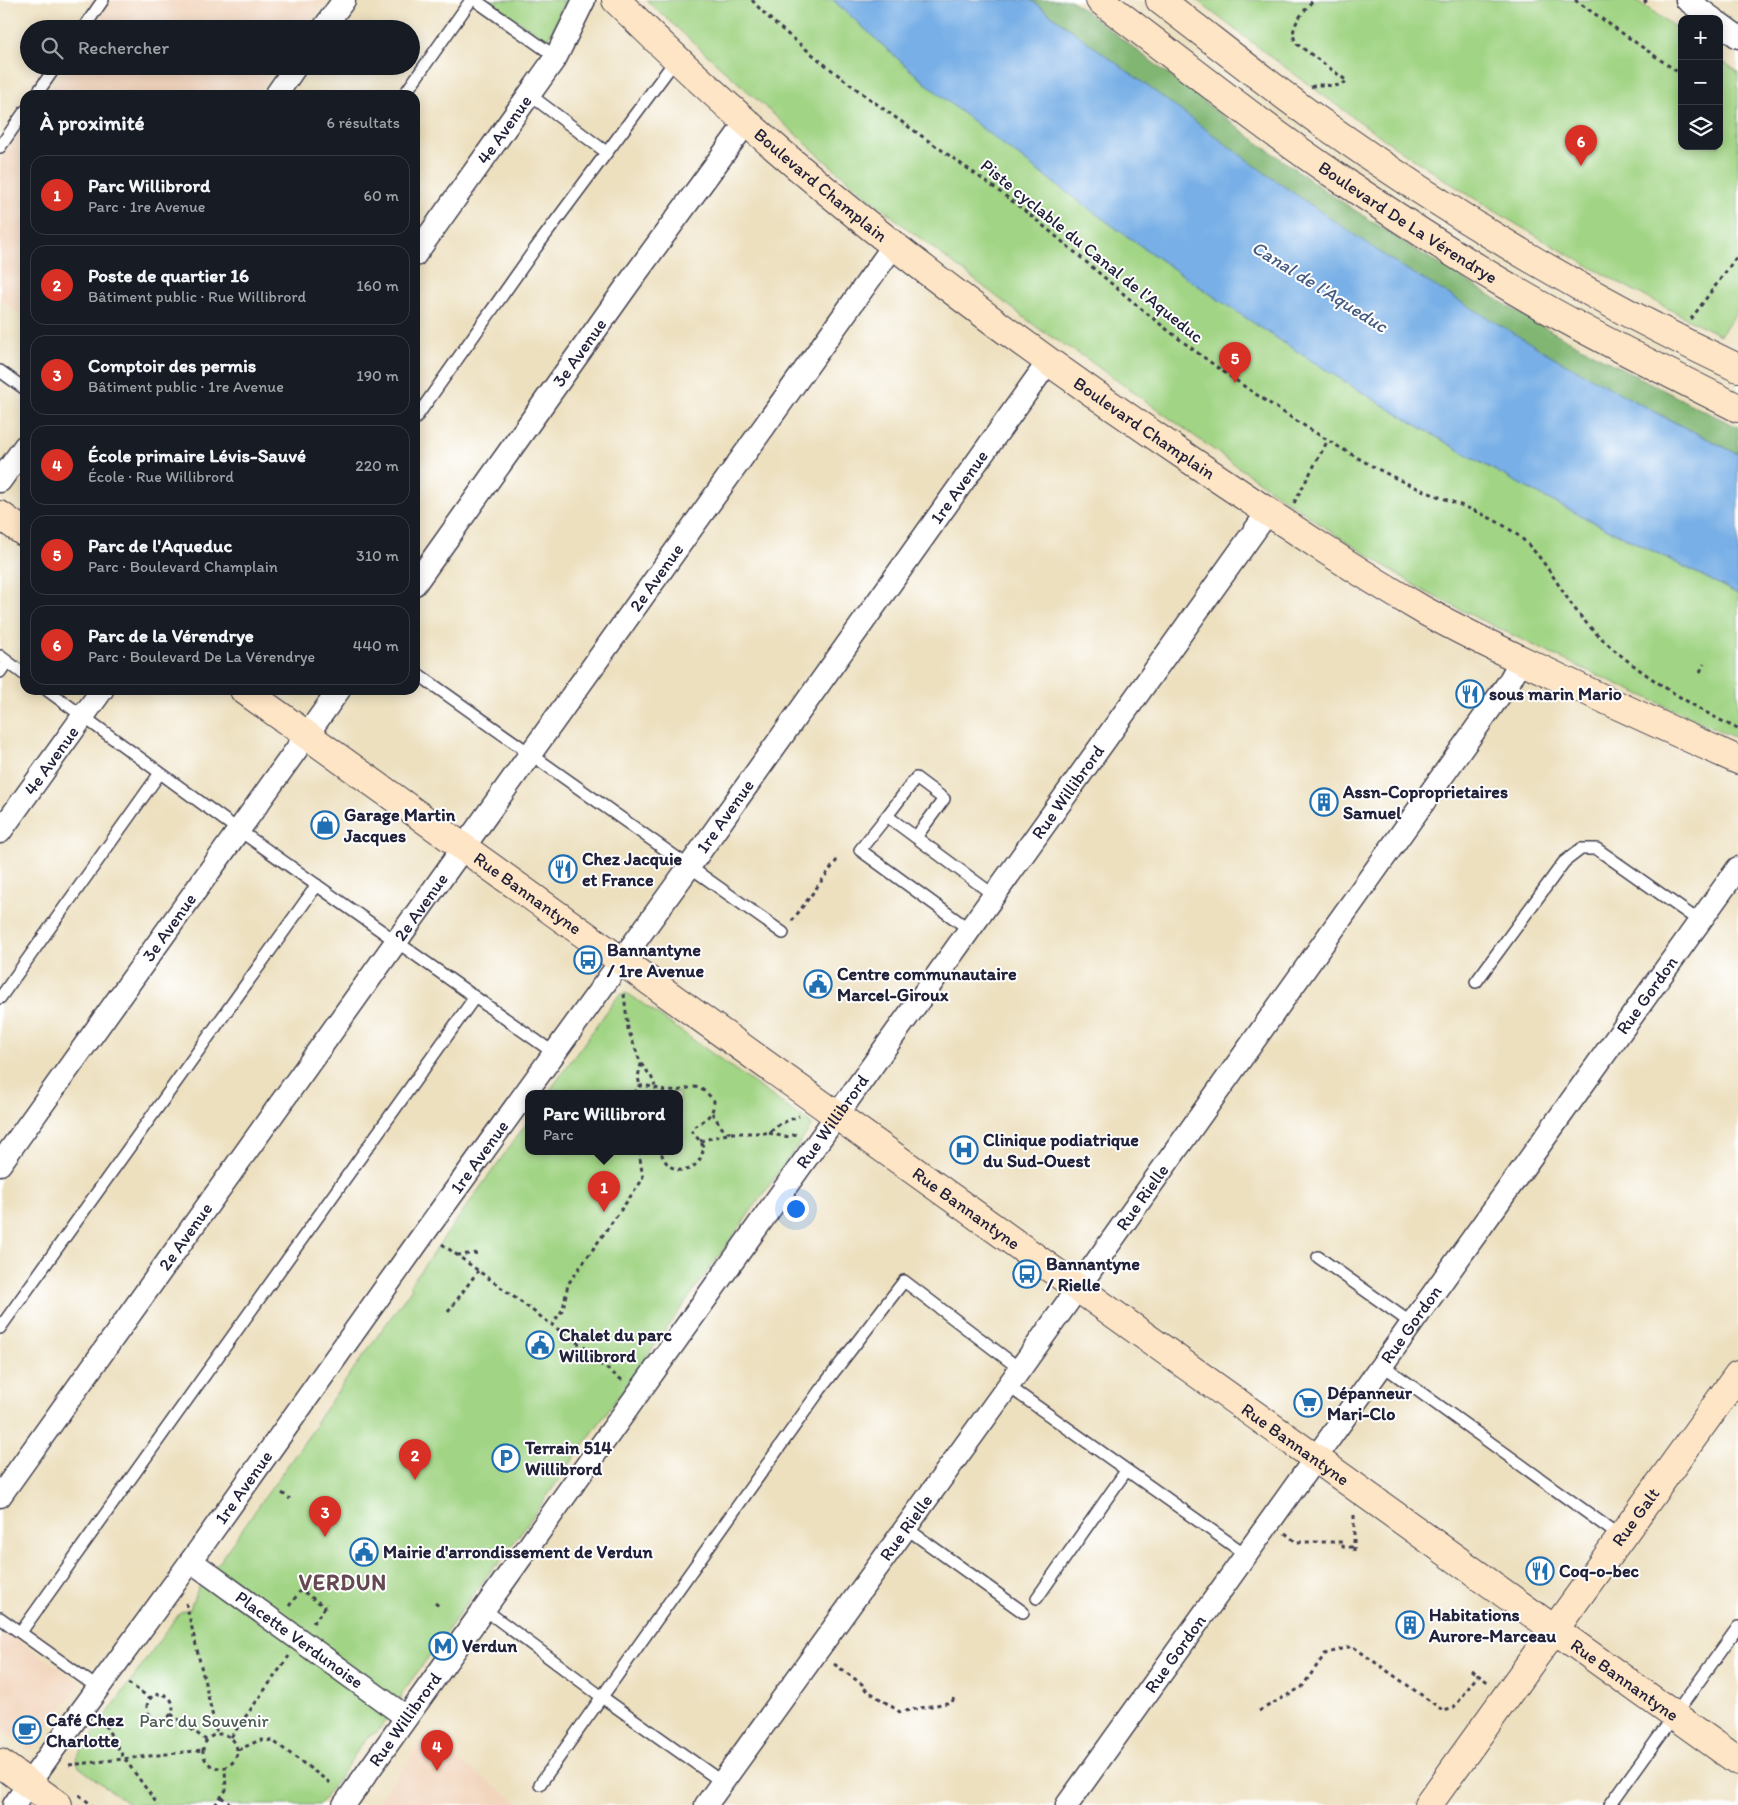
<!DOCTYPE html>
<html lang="fr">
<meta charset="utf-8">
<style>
body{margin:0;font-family:Itim,sans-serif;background:#242831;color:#f1f3f6}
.controls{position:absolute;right:15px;top:15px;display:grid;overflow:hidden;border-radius:10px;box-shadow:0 2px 12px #0003}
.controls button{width:45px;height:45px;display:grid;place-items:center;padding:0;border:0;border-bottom:1px solid #363941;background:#171b24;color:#f1f3f6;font:25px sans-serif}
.you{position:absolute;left:795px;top:1208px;width:18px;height:18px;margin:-12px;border:4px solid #fff;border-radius:50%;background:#1a73e8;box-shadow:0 0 0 8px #1a73e833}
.badge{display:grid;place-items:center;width:32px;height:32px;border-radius:50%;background:#d93025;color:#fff;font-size:16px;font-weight:700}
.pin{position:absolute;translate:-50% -41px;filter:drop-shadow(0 1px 2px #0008)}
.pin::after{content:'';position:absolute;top:26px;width:18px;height:15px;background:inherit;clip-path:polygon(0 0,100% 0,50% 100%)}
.popup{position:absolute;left:525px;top:1090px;width:158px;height:65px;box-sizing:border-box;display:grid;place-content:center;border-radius:10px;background:#171b24;filter:drop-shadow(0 1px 4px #0005);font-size:16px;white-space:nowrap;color:#9ea1a6}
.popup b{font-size:19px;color:#f1f3f6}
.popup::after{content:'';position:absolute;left:50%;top:100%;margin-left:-10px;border:10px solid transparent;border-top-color:#171b24}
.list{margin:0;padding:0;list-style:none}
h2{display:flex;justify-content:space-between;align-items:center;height:65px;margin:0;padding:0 20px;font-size:21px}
h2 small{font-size:16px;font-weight:400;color:#9ea1a6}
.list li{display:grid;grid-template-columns:32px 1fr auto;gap:15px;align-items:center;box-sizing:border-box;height:80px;margin:0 10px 10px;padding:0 10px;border:1px solid #363941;border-radius:15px}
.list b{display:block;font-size:19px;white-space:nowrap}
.list p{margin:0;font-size:16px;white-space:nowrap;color:#9ea1a6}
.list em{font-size:16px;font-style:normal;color:#9ea1a6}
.icon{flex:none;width:28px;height:28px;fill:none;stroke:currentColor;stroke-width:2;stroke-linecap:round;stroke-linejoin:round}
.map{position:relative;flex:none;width:1738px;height:1805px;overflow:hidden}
.search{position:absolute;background:#171b24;box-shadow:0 2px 12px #0003;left:20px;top:20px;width:400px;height:55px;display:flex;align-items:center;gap:12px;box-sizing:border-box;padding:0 18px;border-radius:28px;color:#9ea1a6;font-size:19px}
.panel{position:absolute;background:#171b24;box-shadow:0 2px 12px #0003;left:20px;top:90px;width:400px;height:605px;border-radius:15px}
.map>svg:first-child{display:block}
.built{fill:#f2d5bd}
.green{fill:#a1d484;stroke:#627b60}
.forest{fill:#80b672;stroke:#516c56}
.water{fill:#77afe6;stroke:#4c6890}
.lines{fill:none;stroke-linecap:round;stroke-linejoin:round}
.lane-casing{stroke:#403e4f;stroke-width:14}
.street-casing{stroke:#403e4f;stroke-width:25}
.secondary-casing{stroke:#403e4f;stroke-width:30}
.path{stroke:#403e4f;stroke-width:3;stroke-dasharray:4 4;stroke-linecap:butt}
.lane{stroke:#fff;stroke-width:11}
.street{stroke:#fff;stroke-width:22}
.secondary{stroke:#fee5c5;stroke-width:28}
.labels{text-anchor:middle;stroke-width:4;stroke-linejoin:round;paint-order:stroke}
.street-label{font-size:18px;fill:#22223b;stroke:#fff}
.poi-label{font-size:18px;font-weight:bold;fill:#22223b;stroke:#fff;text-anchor:start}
.park-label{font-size:18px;fill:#4e6055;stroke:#fff}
.water-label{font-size:19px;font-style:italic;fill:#445a7f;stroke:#fff}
.district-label{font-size:22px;font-weight:bold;letter-spacing:1px;fill:#644852;stroke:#fff}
</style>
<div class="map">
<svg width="1738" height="1805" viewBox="0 0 1738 1805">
<rect width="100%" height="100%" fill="#fff"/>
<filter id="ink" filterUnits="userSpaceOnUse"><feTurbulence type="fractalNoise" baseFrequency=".02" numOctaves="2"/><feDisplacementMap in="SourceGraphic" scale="10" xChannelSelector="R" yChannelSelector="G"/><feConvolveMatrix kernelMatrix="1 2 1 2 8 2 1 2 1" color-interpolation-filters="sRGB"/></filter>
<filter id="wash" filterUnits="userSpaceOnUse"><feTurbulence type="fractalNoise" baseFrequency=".0096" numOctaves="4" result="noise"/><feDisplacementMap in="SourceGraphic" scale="20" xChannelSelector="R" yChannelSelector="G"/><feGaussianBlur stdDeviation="1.12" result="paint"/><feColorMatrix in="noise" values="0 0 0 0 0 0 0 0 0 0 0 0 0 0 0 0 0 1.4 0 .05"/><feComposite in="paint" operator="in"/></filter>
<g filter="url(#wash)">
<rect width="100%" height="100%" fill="#ede0bf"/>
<path class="built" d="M 113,0 L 326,0 L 305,29 L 93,29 Z
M 66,66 L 277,66 L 256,95 L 46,95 Z
M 25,125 L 25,317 L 0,299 L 0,160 Z
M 0,1627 L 80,1683 L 31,1750 L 0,1729 Z
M 425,1737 L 522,1805 L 376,1805 Z"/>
<path class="green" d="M 488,0 L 565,0 L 548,41 Z
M 646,0 L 833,0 C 873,36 913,74 956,108 C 1124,240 1300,360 1485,465 C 1568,512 1654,550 1738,594 L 1738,739 L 1558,657 L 1477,618 L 1424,591 L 1327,529 L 1221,455 L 1087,359 L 1042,331 L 904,226 L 831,166 Z
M 1196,0 L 1636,0 L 1682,32 L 1682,146 L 1719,146 L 1719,59 L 1738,72 L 1738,310 L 1720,335 C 1626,288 1535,238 1447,181 C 1360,125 1278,62 1196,0 Z
M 626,993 L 633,997 L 811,1124 L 811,1127 L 497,1566 L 495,1565 L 402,1693 L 401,1700 L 377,1732 L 367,1737 L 320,1805 L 130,1805 L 79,1767 L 76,1758 L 179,1613 L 187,1609 L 190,1610 C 193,1595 208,1568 221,1561 L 223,1556 L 317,1424 L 315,1423 L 412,1288 L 410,1285 L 529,1120 L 529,1151 L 679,1151 L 679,1093 L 548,1093 L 610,1007 L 619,995 Z"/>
<path class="forest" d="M 1031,0 L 1071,0 L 1261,145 L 1333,196 L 1411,247 L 1521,314 L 1562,337 L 1696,407 L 1738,427 L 1738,454 C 1619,395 1502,332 1391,260 C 1267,179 1149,89 1031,0 Z"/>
<path class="water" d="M 833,0 L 1031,0 L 1269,176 L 1391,260 L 1557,359 L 1664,417 L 1738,454 L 1738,594 C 1654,550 1568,512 1485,465 C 1300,360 1124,240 956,108 C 913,74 873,36 833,0 Z"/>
</g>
<g filter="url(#ink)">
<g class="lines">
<g class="lane-casing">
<path id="lane" d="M 475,0 L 556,57
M 83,29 L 103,0
M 36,95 L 56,66
M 404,95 L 471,0
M 530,95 L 606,152
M 0,147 L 25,111
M 0,371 L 25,389
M 415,419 L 535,249 L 677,58
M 0,656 L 25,675
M 0,672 L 7,662
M 415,672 L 783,933
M 47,690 L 226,821 L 554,1053
M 887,816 L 860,850 L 970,930
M 916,837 L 944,799 L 916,778 L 887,816 L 995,896
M 1476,982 L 1564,862 L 1581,849 L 1597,849 L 1699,921
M 0,998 L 160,773
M 1318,1257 L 1411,1323
M 0,1328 L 317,885
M 1381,1364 L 1621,1537
M 1008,1386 L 1245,1554
M 906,1528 L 1023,1612
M 1037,1598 L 1126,1471
M 484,1609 L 602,1697 L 722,1782
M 0,1618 L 98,1688
M 21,1632 L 475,997
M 540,1784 L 820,1390 L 904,1281 L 1020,1369
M 1610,1805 L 1738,1627"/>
</g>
<g class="street-casing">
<g id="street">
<path d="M 1687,0 L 1713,19"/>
<path d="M 1719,23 L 1738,37"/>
<path d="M 323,29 L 344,0"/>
<path d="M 276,95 L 296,66"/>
<path id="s1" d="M 415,255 L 556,57 L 584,0"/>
<path d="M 0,481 L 25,446"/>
<path id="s2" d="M 415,584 L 629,283 L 746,123"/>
<path id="s3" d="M 0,832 L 102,690"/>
<path id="s4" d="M 0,1164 L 339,690"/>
<path id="s5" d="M 0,1496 L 894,245"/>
<path id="s6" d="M 191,1561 L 406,1717"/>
<path id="s7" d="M 14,1805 L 50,1754 L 199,1550 L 425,1232 L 689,867 L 1048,362"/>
<path id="s8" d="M 344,1805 L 1268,512"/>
<path id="s9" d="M 706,1805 L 1008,1386 L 1458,754 L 1509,682 L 1521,660"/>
<path id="s10" d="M 1067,1805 L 1738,868"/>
</g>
</g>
<g class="secondary-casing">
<g id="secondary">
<path id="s11" d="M 616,0 C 790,174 988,324 1192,461 C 1268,512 1344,564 1423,610 C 1463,632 1504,652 1545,671 C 1609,702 1673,731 1738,760"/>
<path id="s12" d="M 1100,0 C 1178,59 1255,121 1336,176 C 1392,214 1450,252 1509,287 C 1583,331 1661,369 1738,408"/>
<path d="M 1160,0 C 1214,41 1267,84 1322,123 C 1453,216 1593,300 1738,368"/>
<path d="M 0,515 L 25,533"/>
<path id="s13" d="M 244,690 C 742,1047 1239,1405 1738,1761"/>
<path d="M 0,1763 L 58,1805"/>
<path id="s14" d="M 1428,1805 L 1738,1375"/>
</g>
</g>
<path class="path" d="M 752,0 C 769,20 791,37 812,54 C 876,107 946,151 1012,201 C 1063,240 1110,284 1160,324 C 1217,369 1277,410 1339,447 C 1366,463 1393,478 1422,490 C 1453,503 1485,512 1512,531 C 1544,553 1558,589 1582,618 C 1617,660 1688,705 1738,729
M 1575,0 L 1682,75
M 1644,3 L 1647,0
M 1311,87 C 1323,81 1335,91 1347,81 L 1297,44 C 1286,29 1303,13 1313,0
M 1691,319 L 1738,255
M 1294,503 L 1328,440
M 1700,672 L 1704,664
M 792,921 L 837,860
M 624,994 L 628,1029 L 641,1064 L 638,1077 L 640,1086
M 641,1064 L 651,1076 L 655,1086
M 634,1093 L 640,1086 C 654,1085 656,1090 667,1091 C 689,1094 693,1075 714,1101 C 714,1116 704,1120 693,1128 L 692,1132 L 700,1141 L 704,1148 C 702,1154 701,1159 697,1163 C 684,1178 664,1168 661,1151
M 712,1113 L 722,1128 L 730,1133
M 769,1133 L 785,1137 L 797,1134
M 700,1141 L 731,1133 L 769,1133 L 780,1124 L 799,1116
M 442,1244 L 552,1325
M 457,1255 L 480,1253
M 448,1312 L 478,1271
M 622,1380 L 592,1358 L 585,1348 L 552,1325 L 563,1309 L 568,1284 L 643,1179 L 639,1151
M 282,1493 L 290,1499
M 1285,1533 L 1296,1542 L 1343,1542 L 1343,1547 L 1354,1547
M 1354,1551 L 1354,1514
M 186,1603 L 217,1734
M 435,1603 L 439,1606
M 289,1606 L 301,1590 L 325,1607
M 313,1623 L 328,1604
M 834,1664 L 862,1684 L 862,1687 L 900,1712 L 952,1702 L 955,1696
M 1471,1670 L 1489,1683
M 128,1683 L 150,1698
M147 1707a13 13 0 1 1 26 0a13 13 0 1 1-26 0Z
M 1259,1711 L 1302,1687 L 1325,1654 L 1352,1646 L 1444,1711 L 1454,1708 L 1478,1675
M 171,1714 L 206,1740
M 101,1718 L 124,1758 L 158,1805
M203 1751a17 17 0 1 1 34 0a17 17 0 1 1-34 0Z
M 231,1737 L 289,1656
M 238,1750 L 260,1740 L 273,1741 L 333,1785
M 69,1765 L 203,1750
M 79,1795 L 92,1805
M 221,1797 L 232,1805
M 215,1805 L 226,1790 L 225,1768"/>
<use href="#lane" class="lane"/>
<use href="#street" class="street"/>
<use href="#secondary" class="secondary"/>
</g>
</g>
<defs>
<g id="restaurant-ring" transform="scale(1.4375)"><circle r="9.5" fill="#fff" stroke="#1f6fb2" stroke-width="1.5"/><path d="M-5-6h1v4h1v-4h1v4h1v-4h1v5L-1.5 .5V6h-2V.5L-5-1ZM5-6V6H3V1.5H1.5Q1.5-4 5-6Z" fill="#1f6fb2"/></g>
<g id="building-ring" transform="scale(1.4375)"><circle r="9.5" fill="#fff" stroke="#1f6fb2" stroke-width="1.5"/><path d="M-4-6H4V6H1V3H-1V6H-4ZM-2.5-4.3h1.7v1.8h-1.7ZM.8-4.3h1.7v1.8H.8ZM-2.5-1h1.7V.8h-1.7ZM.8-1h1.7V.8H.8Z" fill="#1f6fb2"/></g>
<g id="shop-ring" transform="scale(1.4375)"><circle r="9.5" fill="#fff" stroke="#1f6fb2" stroke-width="1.5"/><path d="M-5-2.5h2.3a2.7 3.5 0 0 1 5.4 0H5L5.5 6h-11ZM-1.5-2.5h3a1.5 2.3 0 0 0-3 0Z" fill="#1f6fb2"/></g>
<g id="bus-ring" transform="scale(1.4375)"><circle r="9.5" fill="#fff" stroke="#1f6fb2" stroke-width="1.5"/><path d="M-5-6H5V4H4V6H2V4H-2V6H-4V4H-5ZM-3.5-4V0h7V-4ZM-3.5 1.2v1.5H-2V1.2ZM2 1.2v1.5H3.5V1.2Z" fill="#1f6fb2"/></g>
<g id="civic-ring" transform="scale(1.4375)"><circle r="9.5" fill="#fff" stroke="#1f6fb2" stroke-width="1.5"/><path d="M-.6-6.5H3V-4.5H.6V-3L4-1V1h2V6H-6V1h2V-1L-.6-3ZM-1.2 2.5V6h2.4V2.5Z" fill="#1f6fb2"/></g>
<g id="hospital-ring" transform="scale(1.4375)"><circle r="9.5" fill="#fff" stroke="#1f6fb2" stroke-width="1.5"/><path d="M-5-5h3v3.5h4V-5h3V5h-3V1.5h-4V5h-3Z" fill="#1f6fb2"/></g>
<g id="supermarket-ring" transform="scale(1.4375)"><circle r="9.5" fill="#fff" stroke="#1f6fb2" stroke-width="1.5"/><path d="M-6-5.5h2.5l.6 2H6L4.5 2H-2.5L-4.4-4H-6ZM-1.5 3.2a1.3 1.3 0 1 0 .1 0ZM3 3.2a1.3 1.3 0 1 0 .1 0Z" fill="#1f6fb2"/></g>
<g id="parking-ring" transform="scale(1.4375)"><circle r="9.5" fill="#fff" stroke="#1f6fb2" stroke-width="1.5"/><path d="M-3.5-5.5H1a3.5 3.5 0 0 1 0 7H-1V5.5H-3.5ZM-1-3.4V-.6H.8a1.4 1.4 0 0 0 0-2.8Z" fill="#1f6fb2"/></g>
<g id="metro-ring" transform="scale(1.4375)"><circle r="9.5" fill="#fff" stroke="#1f6fb2" stroke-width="1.5"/><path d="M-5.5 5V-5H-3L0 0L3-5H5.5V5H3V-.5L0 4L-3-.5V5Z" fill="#1f6fb2"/></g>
<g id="cafe-ring" transform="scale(1.4375)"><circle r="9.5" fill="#fff" stroke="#1f6fb2" stroke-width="1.5"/><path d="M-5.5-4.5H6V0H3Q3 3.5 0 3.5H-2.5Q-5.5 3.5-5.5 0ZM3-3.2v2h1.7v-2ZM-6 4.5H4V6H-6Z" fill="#1f6fb2"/></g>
</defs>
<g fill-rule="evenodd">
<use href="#restaurant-ring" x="1470" y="694"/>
<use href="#building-ring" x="1324" y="802"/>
<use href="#shop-ring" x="325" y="825"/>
<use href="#restaurant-ring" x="563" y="869"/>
<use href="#bus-ring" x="588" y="960"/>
<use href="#civic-ring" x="818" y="984"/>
<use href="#hospital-ring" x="964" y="1150"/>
<use href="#bus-ring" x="1027" y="1274"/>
<use href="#civic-ring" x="540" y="1345"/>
<use href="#supermarket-ring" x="1308" y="1403"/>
<use href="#parking-ring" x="506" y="1458"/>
<use href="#civic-ring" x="364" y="1552"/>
<use href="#restaurant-ring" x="1540" y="1571"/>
<use href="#building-ring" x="1410" y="1625"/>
<use href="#metro-ring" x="443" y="1646"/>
<use href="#cafe-ring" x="27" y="1730"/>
</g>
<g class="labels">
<g class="street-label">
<text dy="6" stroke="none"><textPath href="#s1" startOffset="154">4e Avenue</textPath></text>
<text dy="6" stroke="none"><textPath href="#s11" startOffset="276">Boulevard Champlain</textPath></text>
<text dy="6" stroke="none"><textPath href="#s12" startOffset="380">Boulevard De La Vérendrye</textPath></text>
<text transform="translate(1092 251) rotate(39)" y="6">Piste cyclable du Canal de l'Aqueduc</text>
<text dy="6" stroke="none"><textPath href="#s2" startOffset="284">3e Avenue</textPath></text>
<text dy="6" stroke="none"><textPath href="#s11" startOffset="681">Boulevard Champlain</textPath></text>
<text dy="6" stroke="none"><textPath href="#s7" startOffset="1622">1re Avenue</textPath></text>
<text dy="6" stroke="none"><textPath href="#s5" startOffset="1129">2e Avenue</textPath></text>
<text dy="6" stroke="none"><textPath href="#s3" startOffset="88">4e Avenue</textPath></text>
<text dy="6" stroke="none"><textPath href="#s8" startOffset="1245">Rue Willibrord</textPath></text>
<text dy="6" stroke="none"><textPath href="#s7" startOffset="1218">1re Avenue</textPath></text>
<text dy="6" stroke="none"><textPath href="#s13" startOffset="349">Rue Bannantyne</textPath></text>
<text dy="6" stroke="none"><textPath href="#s5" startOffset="724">2e Avenue</textPath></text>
<text dy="6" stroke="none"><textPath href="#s4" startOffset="291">3e Avenue</textPath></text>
<text dy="6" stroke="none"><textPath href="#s10" startOffset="996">Rue Gordon</textPath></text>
<text dy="6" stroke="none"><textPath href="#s8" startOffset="840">Rue Willibrord</textPath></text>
<text dy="6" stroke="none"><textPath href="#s7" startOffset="798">1re Avenue</textPath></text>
<text dy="6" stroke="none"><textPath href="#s9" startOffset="748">Rue Rielle</textPath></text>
<text dy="6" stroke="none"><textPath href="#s13" startOffset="889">Rue Bannantyne</textPath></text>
<text dy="6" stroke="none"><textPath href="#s5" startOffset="319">2e Avenue</textPath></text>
<text dy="6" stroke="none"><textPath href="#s10" startOffset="591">Rue Gordon</textPath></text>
<text dy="6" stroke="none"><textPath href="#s13" startOffset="1294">Rue Bannantyne</textPath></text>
<text dy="6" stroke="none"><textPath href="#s7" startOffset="392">1re Avenue</textPath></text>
<text dy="6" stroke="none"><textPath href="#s14" startOffset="355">Rue Galt</textPath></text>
<text dy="6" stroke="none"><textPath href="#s9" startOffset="342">Rue Rielle</textPath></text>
<text dy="6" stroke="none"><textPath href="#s6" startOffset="134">Placette Verdunoise</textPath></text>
<text dy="6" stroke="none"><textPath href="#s10" startOffset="186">Rue Gordon</textPath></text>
<text dy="6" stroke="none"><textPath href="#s13" startOffset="1699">Rue Bannantyne</textPath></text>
<text dy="6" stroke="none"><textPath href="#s8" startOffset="105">Rue Willibrord</textPath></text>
</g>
<g class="poi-label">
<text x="1489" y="700">sous marin Mario</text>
<text x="1343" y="798">Assn-Coproprietaires<tspan x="1343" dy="21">Samuel</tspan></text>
<text x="344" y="821">Garage Martin<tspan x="344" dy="21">Jacques</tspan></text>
<text x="582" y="865">Chez Jacquie<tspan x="582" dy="21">et France</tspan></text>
<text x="607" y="956">Bannantyne<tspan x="607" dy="21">/ 1re Avenue</tspan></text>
<text x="837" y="980">Centre communautaire<tspan x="837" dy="21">Marcel-Giroux</tspan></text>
<text x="983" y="1146">Clinique podiatrique<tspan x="983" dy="21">du Sud-Ouest</tspan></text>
<text x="1046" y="1270">Bannantyne<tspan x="1046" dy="21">/ Rielle</tspan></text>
<text x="559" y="1341">Chalet du parc<tspan x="559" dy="21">Willibrord</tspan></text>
<text x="1327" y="1399">Dépanneur<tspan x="1327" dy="21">Mari-Clo</tspan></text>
<text x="525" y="1454">Terrain 514<tspan x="525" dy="21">Willibrord</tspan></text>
<text x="383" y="1558">Mairie d'arrondissement de Verdun</text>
<text x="1559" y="1577">Coq-o-bec</text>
<text x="1429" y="1621">Habitations<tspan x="1429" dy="21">Aurore-Marceau</tspan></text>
<text x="462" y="1652">Verdun</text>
<text x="46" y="1726">Café Chez<tspan x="46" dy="21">Charlotte</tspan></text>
</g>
<g class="park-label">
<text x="204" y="1727">Parc du Souvenir</text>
</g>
<g class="water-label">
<text transform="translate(1320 286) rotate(32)" y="7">Canal de l'Aqueduc</text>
</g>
<g class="district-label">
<text x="343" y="1590">VERDUN</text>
</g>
</g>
</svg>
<div class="controls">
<button>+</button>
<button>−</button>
<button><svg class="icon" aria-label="layers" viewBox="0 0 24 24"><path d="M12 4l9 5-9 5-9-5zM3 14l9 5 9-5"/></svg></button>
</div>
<div class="you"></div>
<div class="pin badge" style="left:604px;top:1212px">1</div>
<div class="popup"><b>Parc Willibrord</b>Parc</div>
<div class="pin badge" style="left:415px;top:1480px">2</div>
<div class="pin badge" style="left:325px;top:1537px">3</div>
<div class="pin badge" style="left:437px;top:1771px">4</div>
<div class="pin badge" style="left:1235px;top:383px">5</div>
<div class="pin badge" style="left:1581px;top:166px">6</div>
<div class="search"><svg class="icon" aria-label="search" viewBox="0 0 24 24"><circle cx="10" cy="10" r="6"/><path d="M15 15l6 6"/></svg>Rechercher</div>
<section class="panel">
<h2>À proximité<small>6 résultats</small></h2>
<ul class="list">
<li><span class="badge">1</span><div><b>Parc Willibrord</b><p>Parc · 1re Avenue</p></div><em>60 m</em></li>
<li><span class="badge">2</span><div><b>Poste de quartier 16</b><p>Bâtiment public · Rue Willibrord</p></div><em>160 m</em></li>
<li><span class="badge">3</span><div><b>Comptoir des permis</b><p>Bâtiment public · 1re Avenue</p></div><em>190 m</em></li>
<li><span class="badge">4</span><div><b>École primaire Lévis-Sauvé</b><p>École · Rue Willibrord</p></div><em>220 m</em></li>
<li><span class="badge">5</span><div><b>Parc de l'Aqueduc</b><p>Parc · Boulevard Champlain</p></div><em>310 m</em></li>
<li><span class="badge">6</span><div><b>Parc de la Vérendrye</b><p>Parc · Boulevard De La Vérendrye</p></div><em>440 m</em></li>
</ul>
</section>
</div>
